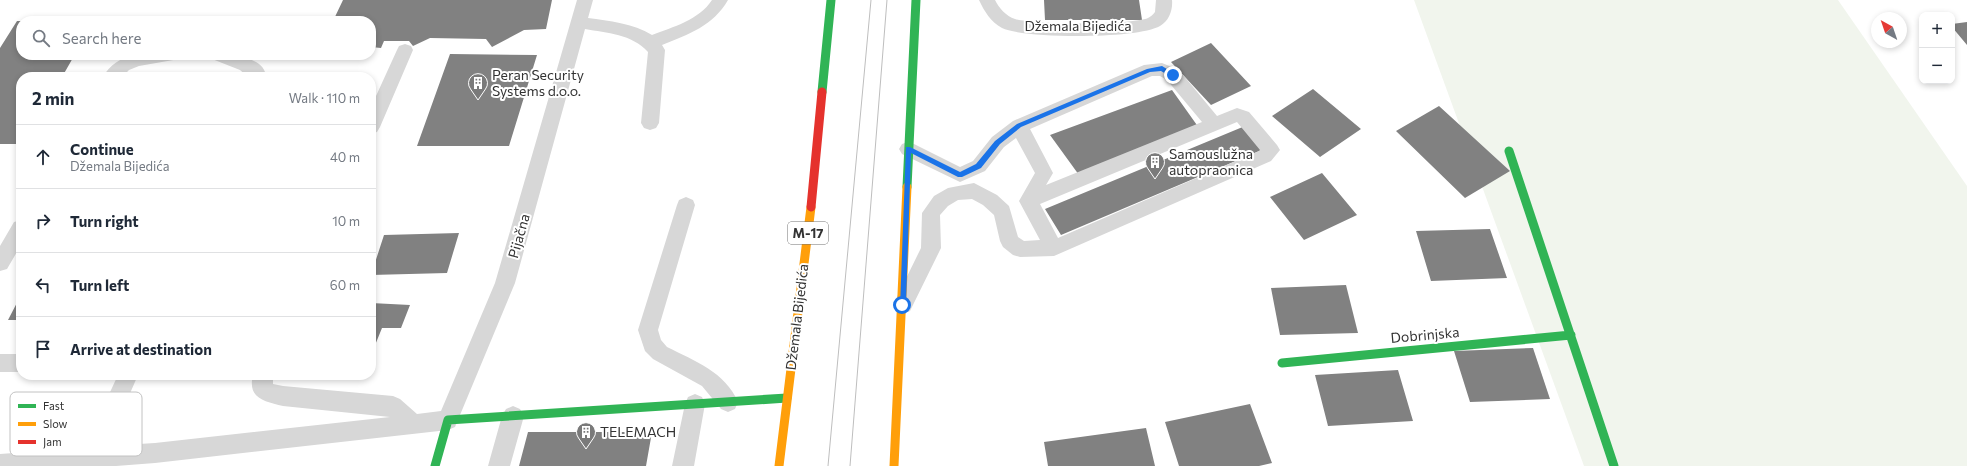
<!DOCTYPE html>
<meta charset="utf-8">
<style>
body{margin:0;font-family:Commissioner,sans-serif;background:#f6f6f7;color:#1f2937}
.controls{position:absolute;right:12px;top:12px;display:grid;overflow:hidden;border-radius:8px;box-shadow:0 2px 6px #0003}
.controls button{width:36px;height:36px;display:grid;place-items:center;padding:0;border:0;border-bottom:1px solid #e0e1e3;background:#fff;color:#1f2937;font:20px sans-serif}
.compass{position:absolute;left:1871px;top:12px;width:36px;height:36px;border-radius:50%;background:#fff;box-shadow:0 2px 6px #0003;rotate:320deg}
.stop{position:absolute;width:12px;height:12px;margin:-9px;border:3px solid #1a73e8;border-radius:50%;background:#fff}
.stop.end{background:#1a73e8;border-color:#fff;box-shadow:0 1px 4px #0008}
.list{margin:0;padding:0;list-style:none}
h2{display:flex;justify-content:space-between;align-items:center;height:52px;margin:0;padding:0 16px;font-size:17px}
h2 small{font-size:13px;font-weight:400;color:#747a83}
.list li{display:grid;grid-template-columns:26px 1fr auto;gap:12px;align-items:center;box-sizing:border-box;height:64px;padding:0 16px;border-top:1px solid #e0e1e3}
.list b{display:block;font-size:15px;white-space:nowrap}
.list p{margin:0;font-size:13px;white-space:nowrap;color:#747a83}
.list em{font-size:13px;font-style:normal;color:#747a83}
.icon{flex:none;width:22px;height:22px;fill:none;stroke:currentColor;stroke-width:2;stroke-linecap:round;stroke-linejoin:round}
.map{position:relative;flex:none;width:1967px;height:466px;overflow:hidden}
.search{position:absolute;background:#fff;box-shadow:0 2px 6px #0003;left:16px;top:16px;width:360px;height:44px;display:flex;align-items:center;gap:10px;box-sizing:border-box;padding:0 14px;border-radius:16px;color:#747a83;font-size:15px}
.panel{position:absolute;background:#fff;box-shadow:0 2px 6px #0003;left:16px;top:72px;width:360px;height:308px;border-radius:16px}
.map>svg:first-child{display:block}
.green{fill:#f1f5ed}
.building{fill:#818181}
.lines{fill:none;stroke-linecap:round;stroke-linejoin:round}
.lane{fill:#d7d7d7;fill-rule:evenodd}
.fast{stroke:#30b455;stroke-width:9}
.slow{stroke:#ff9f0a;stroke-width:9}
.jam{stroke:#e5322d;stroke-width:9}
.tram{stroke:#bebebe;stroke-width:1}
.route{fill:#1a73e8}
.labels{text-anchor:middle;stroke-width:4;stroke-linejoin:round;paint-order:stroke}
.shield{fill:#fff;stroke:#707070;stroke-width:1}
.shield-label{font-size:13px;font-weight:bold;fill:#333}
.street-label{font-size:14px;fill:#333;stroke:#fff}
.poi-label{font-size:14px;fill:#333;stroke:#fff;text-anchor:start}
.key{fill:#fff;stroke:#c2c2c2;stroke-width:1}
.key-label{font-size:11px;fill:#333}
</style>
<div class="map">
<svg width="1967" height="466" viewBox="0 0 1967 466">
<rect width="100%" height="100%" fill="#fff"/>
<path class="green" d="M 1414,0 L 1838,0 L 1967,186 L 1967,466 L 1584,466 Z"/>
<path class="building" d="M 343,0 L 552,0 L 546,29 L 524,30 L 492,47 L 486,39 L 430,38 L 413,46 L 409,41 L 384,41 L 381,48 L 371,47 L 371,21 L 333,21 Z
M 1044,0 L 1139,0 L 1142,20 L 1045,20 Z
M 17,21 L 21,21 L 21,55 L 74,56 L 62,77 L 21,77 L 21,144 L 0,144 L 0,48 Z
M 1967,22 L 1967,45 L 1952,27 L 1952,24 Z
M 1211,43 L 1251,86 L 1211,105 L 1171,62 Z
M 450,54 L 537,55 L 509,146 L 417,146 Z
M 1313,89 L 1361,129 L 1320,157 L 1272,116 Z
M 1172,90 L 1199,128 L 1079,175 L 1050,135 Z
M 1439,106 L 1510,171 L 1465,198 L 1396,131 Z
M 1245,126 L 1264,149 L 1061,235 L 1045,209 Z
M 1322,173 L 1357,215 L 1304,240 L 1270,197 Z
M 1490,229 L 1507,278 L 1431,281 L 1416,231 Z
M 459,233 L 447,273 L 371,275 L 384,235 Z
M 1346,285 L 1358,333 L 1280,335 L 1271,288 Z
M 21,295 L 21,320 L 8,320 Z
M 371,303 L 410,305 L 401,328 L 382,328 L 371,355 Z
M 1533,348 L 1550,399 L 1470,402 L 1454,351 Z
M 1398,370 L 1413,421 L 1328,426 L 1315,375 Z
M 1250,404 L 1272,463 L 1259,466 L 1179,466 L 1165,422 Z
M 1146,428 L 1155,466 L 1048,466 L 1044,442 Z
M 528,432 L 652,432 L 646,466 L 519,466 Z"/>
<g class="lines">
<path class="lane" d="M 577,0 L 593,0 L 588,18 C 609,21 633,23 652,35 C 673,27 699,20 712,0 L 728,0 C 713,26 689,34 662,45 L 665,50 L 659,123 L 656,128 L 650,130 L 644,128 L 641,123 L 648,52 C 632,34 607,33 585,29 L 515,283 L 455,427 L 448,430 L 155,463 L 116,466 L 0,466 L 0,454 L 84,448 L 118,375 L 138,375 L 107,446 L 155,443 L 390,417 L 283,406 C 265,401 247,399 253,375 L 273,375 L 273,384 L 283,386 L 393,396 L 400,399 L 417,414 L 441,411 L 495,283 Z
M 979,0 L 995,0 C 999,8 1006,16 1015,19 C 1032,25 1133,25 1148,18 C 1150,17 1153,15 1155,12 L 1156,0 L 1172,0 C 1173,10 1169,21 1160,26 C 1138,39 1025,39 1002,28 C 991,22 984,11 979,0 Z
M 405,44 L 411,46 L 413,50 L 380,127 L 377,132 L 371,134 L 371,107 L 397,50 L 399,46 Z
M 133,55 L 181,55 L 179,59 L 139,66 L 129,70 L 122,77 L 103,77 C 110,64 120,59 133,55 Z
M 210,55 C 225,55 265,54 266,77 L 248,77 L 240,70 L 212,59 Z
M 1162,63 L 1179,70 L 1217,116 L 1237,108 L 1249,112 L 1277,145 L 1280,150 L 1271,161 L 1054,256 L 1020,257 L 1013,255 L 1003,247 L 1000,241 L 994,215 L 983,205 L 972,199 L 958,200 L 948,206 L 940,215 L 941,248 L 910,311 L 903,314 L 896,311 L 893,305 L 921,248 L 922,213 L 934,196 L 948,188 L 974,183 L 997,195 L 1009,206 L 1018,237 L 1024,241 L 1040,240 L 1019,201 L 1035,173 L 1016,138 L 1004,147 L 985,171 L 960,182 L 902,154 L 899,149 L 902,144 L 908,142 L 914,144 L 960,167 L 973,161 L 992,137 L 1013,121 L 1144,65 ZM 1152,76 L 1160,76 L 1167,80 L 1202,122 L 1046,185 L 1053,173 L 1030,129 ZM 1237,122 L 1260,150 L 1259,151 L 1058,238 L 1040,204 Z
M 686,197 L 693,200 L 695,205 L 658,330 L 661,340 L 667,347 C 695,361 725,372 738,402 L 735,409 L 728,412 L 721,409 L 702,386 L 653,359 L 645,351 L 638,330 L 677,205 L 679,200 Z
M 21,220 L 21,245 L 7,269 L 0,271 L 0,246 L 14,222 Z
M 0,354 L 21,354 L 21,372 L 0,372 Z
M 695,394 L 702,397 L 705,404 L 694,466 L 672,466 L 685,404 L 688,397 Z
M 513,406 L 520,409 L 524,416 L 510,466 L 488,466 L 502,416 L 506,409 Z"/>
<path class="fast" d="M 822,92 L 831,0
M 1509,151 L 1614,466
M 907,187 L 916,0
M 1282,363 L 1571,335
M 435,466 L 448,420 L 787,398"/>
<path class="slow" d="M 779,466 L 811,207
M 894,466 L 907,187"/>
<path class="jam" d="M 811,207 L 822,92"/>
<path class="tram" d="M 828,466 L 871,0
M 850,466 L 887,0"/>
</g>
<path class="route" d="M 1162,66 L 1175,74 L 1175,77 L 1171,77 L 1161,71 L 1150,72 L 1021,127 L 1000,144 L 981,168 L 962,177 L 958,177 L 911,153 L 906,305 L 905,307 L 900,307 L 906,147 L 910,147 L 960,172 L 976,164 L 995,141 L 1017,124 L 1147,69 Z"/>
<defs>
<g id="building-pin" transform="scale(1)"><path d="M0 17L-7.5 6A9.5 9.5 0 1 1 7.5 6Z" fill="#7a7a7a" stroke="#fff"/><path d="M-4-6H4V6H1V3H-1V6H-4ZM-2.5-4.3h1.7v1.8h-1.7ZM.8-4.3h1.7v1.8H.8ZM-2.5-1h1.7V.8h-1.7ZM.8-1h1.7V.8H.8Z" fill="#fff"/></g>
</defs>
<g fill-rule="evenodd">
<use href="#building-pin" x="478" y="83"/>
<use href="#building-pin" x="1155" y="162"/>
<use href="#building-pin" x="586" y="432"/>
</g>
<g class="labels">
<rect class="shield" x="788" y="222" width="40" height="22" rx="3"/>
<g class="shield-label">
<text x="808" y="238">M-17</text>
</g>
<g class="street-label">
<text x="1078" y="31">Džemala Bijedića</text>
<text transform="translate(519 236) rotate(-74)" y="5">Pijačna</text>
<text transform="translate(797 317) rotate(-83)" y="5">Džemala Bijedića</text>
<text transform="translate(1425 335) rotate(-5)" y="5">Dobrinjska</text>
</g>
<g class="poi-label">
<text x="492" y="80">Peran Security<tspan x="492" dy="16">Systems d.o.o.</tspan></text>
<text x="1169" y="159">Samouslužna<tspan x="1169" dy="16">autopraonica</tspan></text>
<text x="600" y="437">TELEMACH</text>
</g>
</g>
<rect x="10" y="392" width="132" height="64" rx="6" class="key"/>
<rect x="18" y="404" width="18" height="4" fill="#30b455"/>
<rect x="18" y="422" width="18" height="4" fill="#ff9f0a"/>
<rect x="18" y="440" width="18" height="4" fill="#e5322d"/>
<g class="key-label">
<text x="43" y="410">Fast</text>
<text x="43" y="428">Slow</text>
<text x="43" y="446">Jam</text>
</g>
</svg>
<div class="controls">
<button>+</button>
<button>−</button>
</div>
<svg class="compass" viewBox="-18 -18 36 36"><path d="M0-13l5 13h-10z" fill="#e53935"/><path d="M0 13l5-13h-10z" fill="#747a83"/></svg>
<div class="stop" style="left:902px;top:305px"></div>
<div class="stop end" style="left:1173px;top:75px"></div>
<div class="search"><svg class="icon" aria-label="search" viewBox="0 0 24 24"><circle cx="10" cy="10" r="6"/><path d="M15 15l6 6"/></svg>Search here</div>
<section class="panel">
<h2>2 min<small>Walk · 110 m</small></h2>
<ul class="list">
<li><svg class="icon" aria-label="ahead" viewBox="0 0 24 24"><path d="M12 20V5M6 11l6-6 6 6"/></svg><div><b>Continue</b><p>Džemala Bijedića</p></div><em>40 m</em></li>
<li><svg class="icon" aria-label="right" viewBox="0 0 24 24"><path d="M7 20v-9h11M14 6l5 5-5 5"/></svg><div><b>Turn right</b></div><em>10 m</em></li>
<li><svg class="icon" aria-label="left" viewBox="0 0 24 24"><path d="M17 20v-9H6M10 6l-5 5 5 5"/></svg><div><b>Turn left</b></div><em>60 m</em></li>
<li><svg class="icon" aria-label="arrive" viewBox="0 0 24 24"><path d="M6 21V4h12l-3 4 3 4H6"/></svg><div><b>Arrive at destination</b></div></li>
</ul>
</section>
</div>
